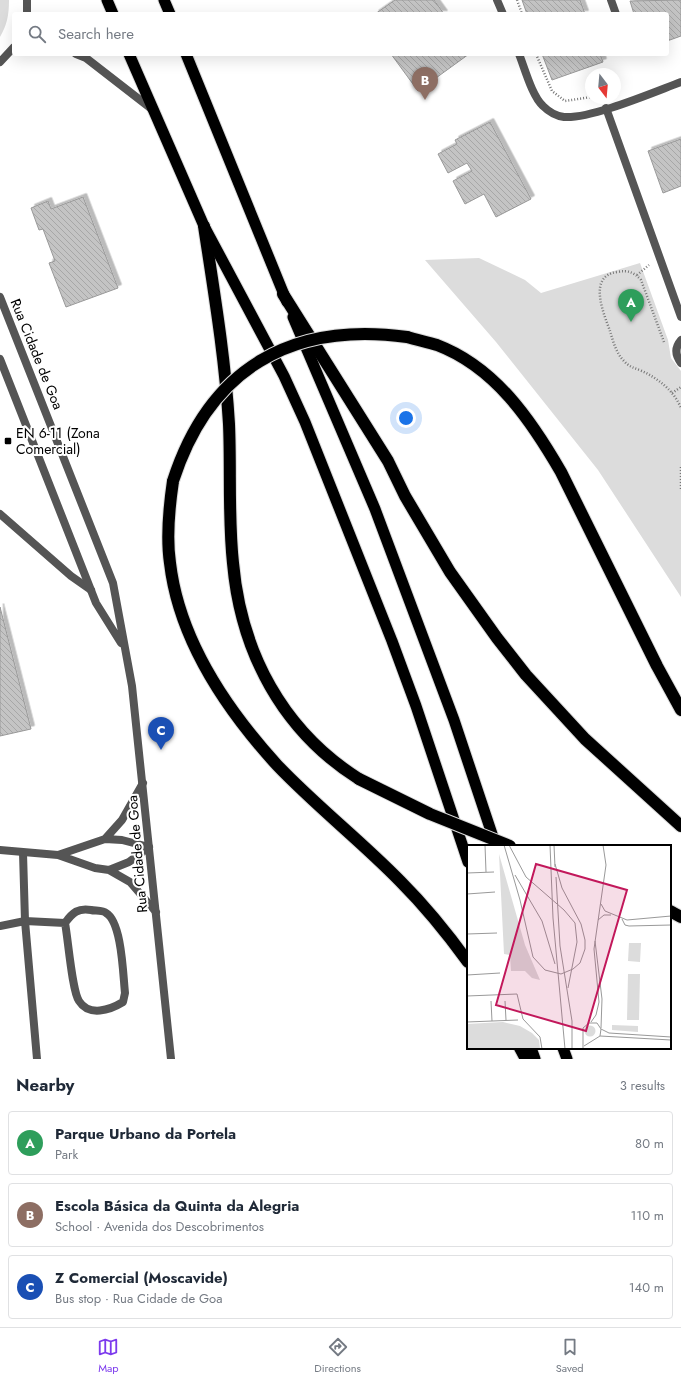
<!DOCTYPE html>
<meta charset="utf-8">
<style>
body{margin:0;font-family:Jost,sans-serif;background:#f6f6f7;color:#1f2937}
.compass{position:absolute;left:585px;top:68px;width:36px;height:36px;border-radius:50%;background:#fff;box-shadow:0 4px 16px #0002;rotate:164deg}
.you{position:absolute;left:406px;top:418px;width:14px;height:14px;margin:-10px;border:3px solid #fff;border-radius:50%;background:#1a73e8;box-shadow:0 0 0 6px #1a73e833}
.badge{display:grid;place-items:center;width:26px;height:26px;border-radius:50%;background:#7c3aed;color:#fff;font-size:13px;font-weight:700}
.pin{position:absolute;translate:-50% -33px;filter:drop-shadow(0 1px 2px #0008)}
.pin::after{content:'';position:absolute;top:21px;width:14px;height:12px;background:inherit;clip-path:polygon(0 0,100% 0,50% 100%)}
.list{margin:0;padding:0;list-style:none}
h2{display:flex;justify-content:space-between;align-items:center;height:52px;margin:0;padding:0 16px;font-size:17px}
h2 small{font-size:13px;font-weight:400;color:#747a83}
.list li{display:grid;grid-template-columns:26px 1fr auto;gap:12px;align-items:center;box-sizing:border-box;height:64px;margin:0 8px 8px;padding:0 8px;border:1px solid #e0e1e3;border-radius:4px}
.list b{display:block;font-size:15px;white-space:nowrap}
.list p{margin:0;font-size:13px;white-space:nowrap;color:#747a83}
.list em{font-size:13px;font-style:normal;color:#747a83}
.icon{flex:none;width:22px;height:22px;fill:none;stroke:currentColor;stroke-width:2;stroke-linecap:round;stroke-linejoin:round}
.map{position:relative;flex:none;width:681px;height:1059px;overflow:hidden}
.search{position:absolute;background:#fff;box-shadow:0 4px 16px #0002;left:12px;right:12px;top:12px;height:44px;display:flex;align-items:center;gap:10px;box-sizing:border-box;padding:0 14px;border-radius:4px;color:#747a83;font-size:15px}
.sheet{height:268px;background:#fff}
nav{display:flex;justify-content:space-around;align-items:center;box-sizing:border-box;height:56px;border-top:1px solid #e0e1e3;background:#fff;font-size:11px;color:#747a83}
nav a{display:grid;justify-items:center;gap:2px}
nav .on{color:#7c3aed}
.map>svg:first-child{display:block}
.green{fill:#dcdcdc}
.building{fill:url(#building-back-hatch);stroke:#999;filter:url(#shadow)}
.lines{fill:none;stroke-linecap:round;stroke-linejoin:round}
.trunk-casing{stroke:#dbdbdb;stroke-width:13}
.motorway-casing{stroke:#dbdbdb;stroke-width:14}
.path{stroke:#777;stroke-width:2.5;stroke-dasharray:1 2;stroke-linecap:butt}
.service{stroke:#555;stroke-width:8}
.minor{stroke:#555;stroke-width:8}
.tertiary{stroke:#555;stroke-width:8}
.trunk{stroke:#000;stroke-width:11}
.motorway{stroke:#000;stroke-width:12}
.motorway-bridge-casing{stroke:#dbdbdb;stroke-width:14;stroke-linecap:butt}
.motorway-bridge{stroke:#000;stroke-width:12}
.poi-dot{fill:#000;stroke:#fff;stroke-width:1.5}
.labels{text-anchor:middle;stroke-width:4;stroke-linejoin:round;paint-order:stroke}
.street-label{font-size:14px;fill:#000;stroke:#fff}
.poi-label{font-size:14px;fill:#000;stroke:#fff;text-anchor:start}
.inset-road{fill:none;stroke:#999;stroke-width:1}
.view{fill:#c2185b;fill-opacity:0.15;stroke:#c2185b;stroke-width:2}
.inset-edge{fill:none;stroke:#000;stroke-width:2}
</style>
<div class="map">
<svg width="681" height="1059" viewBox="0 0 681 1059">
<defs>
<pattern id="building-back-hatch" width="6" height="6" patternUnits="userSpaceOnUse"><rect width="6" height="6" fill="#c4c4c4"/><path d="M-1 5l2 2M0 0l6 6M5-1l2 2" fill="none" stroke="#a7a7a7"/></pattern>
<filter id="shadow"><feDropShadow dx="3.5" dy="-3.5" stdDeviation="0" flood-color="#0004"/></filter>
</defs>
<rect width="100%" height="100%" fill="#fff"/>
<path class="green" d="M 0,0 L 9,0 C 9,15 7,25 0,37 Z
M 479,258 L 525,280 L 541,293 L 640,263 L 668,340 L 671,358 L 681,371 L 681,597 L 598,470 L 496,342 L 425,260 Z"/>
<path class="building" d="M 395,0 L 434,0 L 444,14 L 375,14 Z
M 522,0 L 580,0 L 585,14 L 527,14 Z
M 681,0 L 681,36 L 667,41 L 667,14 L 634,14 L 630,1 Z
M 391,54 L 469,54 L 418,91 Z
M 542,54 L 600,54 L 603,62 L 552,80 Z
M 490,122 L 531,199 L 496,217 L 484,194 L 465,204 L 453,181 L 472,171 L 467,163 L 448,173 L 438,154 L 457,144 L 455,140 Z
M 681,139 L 681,186 L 663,193 L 648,151 Z
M 83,197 L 118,288 L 66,307 L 49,263 L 55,261 L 43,229 L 39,230 L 31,208 L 48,201 L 51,209 Z
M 0,607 L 31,729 L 0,736 Z"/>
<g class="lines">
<g class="trunk-casing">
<path id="trunk" d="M 107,0 L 113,14
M 164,0 L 170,14
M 129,54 L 204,226 L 284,376 L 305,422 L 392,641 L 416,706 L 468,862
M 186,54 L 287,302
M 293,317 L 375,509 L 454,720 L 496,846
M 531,1048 L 535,1059
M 563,1048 L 567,1059"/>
</g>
<g class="motorway-casing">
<path id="motorway" d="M 204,226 C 214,292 225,357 229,424 C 231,470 228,517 233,563 C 241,653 283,731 359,779
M 283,294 L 388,461 L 405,496 L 450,572 L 497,638 L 526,675 L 585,739 L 681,826
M 407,337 C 417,340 427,342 437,345 C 495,367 531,420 561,472 L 657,666 L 681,710
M 173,481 C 169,508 166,536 170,563 C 179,640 226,709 277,765 C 316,806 361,841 400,881 C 425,906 447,933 468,962
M 670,911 L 681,917
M 520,1048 L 526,1059"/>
</g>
<path class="path" d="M 517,0 L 522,14
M 536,54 L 552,91 L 565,101 L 591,97
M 637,275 L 649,265
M 664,342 L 641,280 C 634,272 628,270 617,272 C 587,276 604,314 610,331 C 613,341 616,353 624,361 C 629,367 635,368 642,371 C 659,379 674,391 681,408
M 672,393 L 681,387
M 681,467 L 681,489"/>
<path class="service" d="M 76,54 L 86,58 L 153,110
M 606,108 L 681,317
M 681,340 C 675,347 675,355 681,363
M 0,514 L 71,576 L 91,590
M 23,853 L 25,921 L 37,1059
M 0,926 L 25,921 L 65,923 C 68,938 72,991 79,1001 C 89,1017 110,1010 123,1002 L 125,993 C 123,975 122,922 106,913 C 103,910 95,911 91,910 C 78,908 73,912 65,923"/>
<path class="minor" d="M 611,0 L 616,14
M 105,839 L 122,840 L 149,847
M 0,850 L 58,855 L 95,868 L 109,870 L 130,882 L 156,912
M 58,855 L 105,839 L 122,820 L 143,783
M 109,870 L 129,862 L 149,847"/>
<path class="tertiary" d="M 27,0 L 27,14
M 497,0 L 503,14
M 519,54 C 525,69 532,96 543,106 C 549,112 556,116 564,117 C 591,119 654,92 681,82
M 0,62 L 14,47
M 0,297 L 113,583 L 132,686 L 171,1059
M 0,359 L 96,603 L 121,643"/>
<use href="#trunk" class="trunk"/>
<use href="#motorway" class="motorway"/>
<g class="motorway-bridge-casing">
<path id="motorway-bridge" d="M 173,481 C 209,369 291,321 407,337
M 359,779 L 430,814 L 510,846"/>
</g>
<use href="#motorway-bridge" class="motorway-bridge"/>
</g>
<rect class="poi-dot" x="4" y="437" width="8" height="8" rx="2"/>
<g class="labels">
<g class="street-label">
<text transform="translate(37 354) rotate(68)" y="5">Rua Cidade de Goa</text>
<text transform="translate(137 854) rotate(-95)" y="5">Rua Cidade de Goa</text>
</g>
<g class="poi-label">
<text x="16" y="438">EN 6-11 (Zona<tspan x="16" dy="16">Comercial)</tspan></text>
</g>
</g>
<g transform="translate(467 845)">
<rect width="204" height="204" fill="#fff"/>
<path d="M 32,9 L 58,100 L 73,135 L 65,133 L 58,126 L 44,126 L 43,110 L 37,109 ZM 36,177 L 53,181 L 65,188 L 72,195 L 73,204 L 0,204 L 0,179 ZM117.5 186a5.5 5.5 0 1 1 11 0a5.5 5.5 0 1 1-11 0Z" fill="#dcdcdc"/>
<path d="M 162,98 L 174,98 L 173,117 L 161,116 ZM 161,129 L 173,129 L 172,175 L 160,175 ZM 145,180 L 171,181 L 171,187 L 145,185 ZM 44,188 L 65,191 L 64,204 L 42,204 Z" fill="#dcdcdc"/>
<path class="inset-road" d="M 18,0 L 19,27M 37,0 L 53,55 L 66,112 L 78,125 L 94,129 L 106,124 L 113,118 L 118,104 L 118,95 L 114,79 L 95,43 L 88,19M 42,0 L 59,32 L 97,65 L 108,78 L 110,97 L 101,143M 83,0 L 86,73 L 98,204M 87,0 L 88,22M 0,28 L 27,27M 48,30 L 75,76 L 88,119M 89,32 L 93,101 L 105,176 L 105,204M 0,49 L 28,47M 134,59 L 138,66 L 160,75 L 204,71M 155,74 L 158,80 L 162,81 L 204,80M 131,75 L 137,70 L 144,70M 0,89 L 30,88M 128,96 L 135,154 L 134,183M 0,130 L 33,128M 0,151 L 50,149 L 56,174 L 73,192 L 75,204M 24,156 L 25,176M 38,156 L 39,175M 0,177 L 51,175M 124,177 L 129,170 L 132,157 L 127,104 L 139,20 L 136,0M 134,184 L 142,188 L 204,192M 133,191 L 204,195M 116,204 L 116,183 L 122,178 L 130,178 L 134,184 L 133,191 L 117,201"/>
<path class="view" d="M 69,19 L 160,45 L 119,186 L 29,160 Z"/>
<rect width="204" height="204" class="inset-edge"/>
</g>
</svg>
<svg class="compass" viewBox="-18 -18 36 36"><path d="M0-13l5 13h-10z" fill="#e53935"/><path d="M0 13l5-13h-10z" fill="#747a83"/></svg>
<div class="you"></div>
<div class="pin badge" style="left:631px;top:322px;background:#2e9e5b">A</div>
<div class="pin badge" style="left:425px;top:100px;background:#8d6e63">B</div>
<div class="pin badge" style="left:161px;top:750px;background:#1a4fb4">C</div>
<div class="search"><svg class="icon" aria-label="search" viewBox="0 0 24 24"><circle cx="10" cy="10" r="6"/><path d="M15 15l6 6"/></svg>Search here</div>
</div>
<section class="sheet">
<h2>Nearby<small>3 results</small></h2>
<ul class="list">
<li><span class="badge" style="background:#2e9e5b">A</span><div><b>Parque Urbano da Portela</b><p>Park</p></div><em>80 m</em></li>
<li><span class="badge" style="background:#8d6e63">B</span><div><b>Escola Básica da Quinta da Alegria</b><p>School · Avenida dos Descobrimentos</p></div><em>110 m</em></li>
<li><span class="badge" style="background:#1a4fb4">C</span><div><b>Z Comercial (Moscavide)</b><p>Bus stop · Rua Cidade de Goa</p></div><em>140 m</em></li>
</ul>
</section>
<nav>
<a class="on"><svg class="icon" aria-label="map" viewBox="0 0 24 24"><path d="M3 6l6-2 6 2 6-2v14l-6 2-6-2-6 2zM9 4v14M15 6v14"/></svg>Map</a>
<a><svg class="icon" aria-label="directions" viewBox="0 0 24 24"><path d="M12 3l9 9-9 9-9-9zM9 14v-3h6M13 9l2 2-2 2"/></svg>Directions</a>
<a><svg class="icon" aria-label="saved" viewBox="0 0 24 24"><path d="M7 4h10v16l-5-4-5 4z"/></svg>Saved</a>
</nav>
